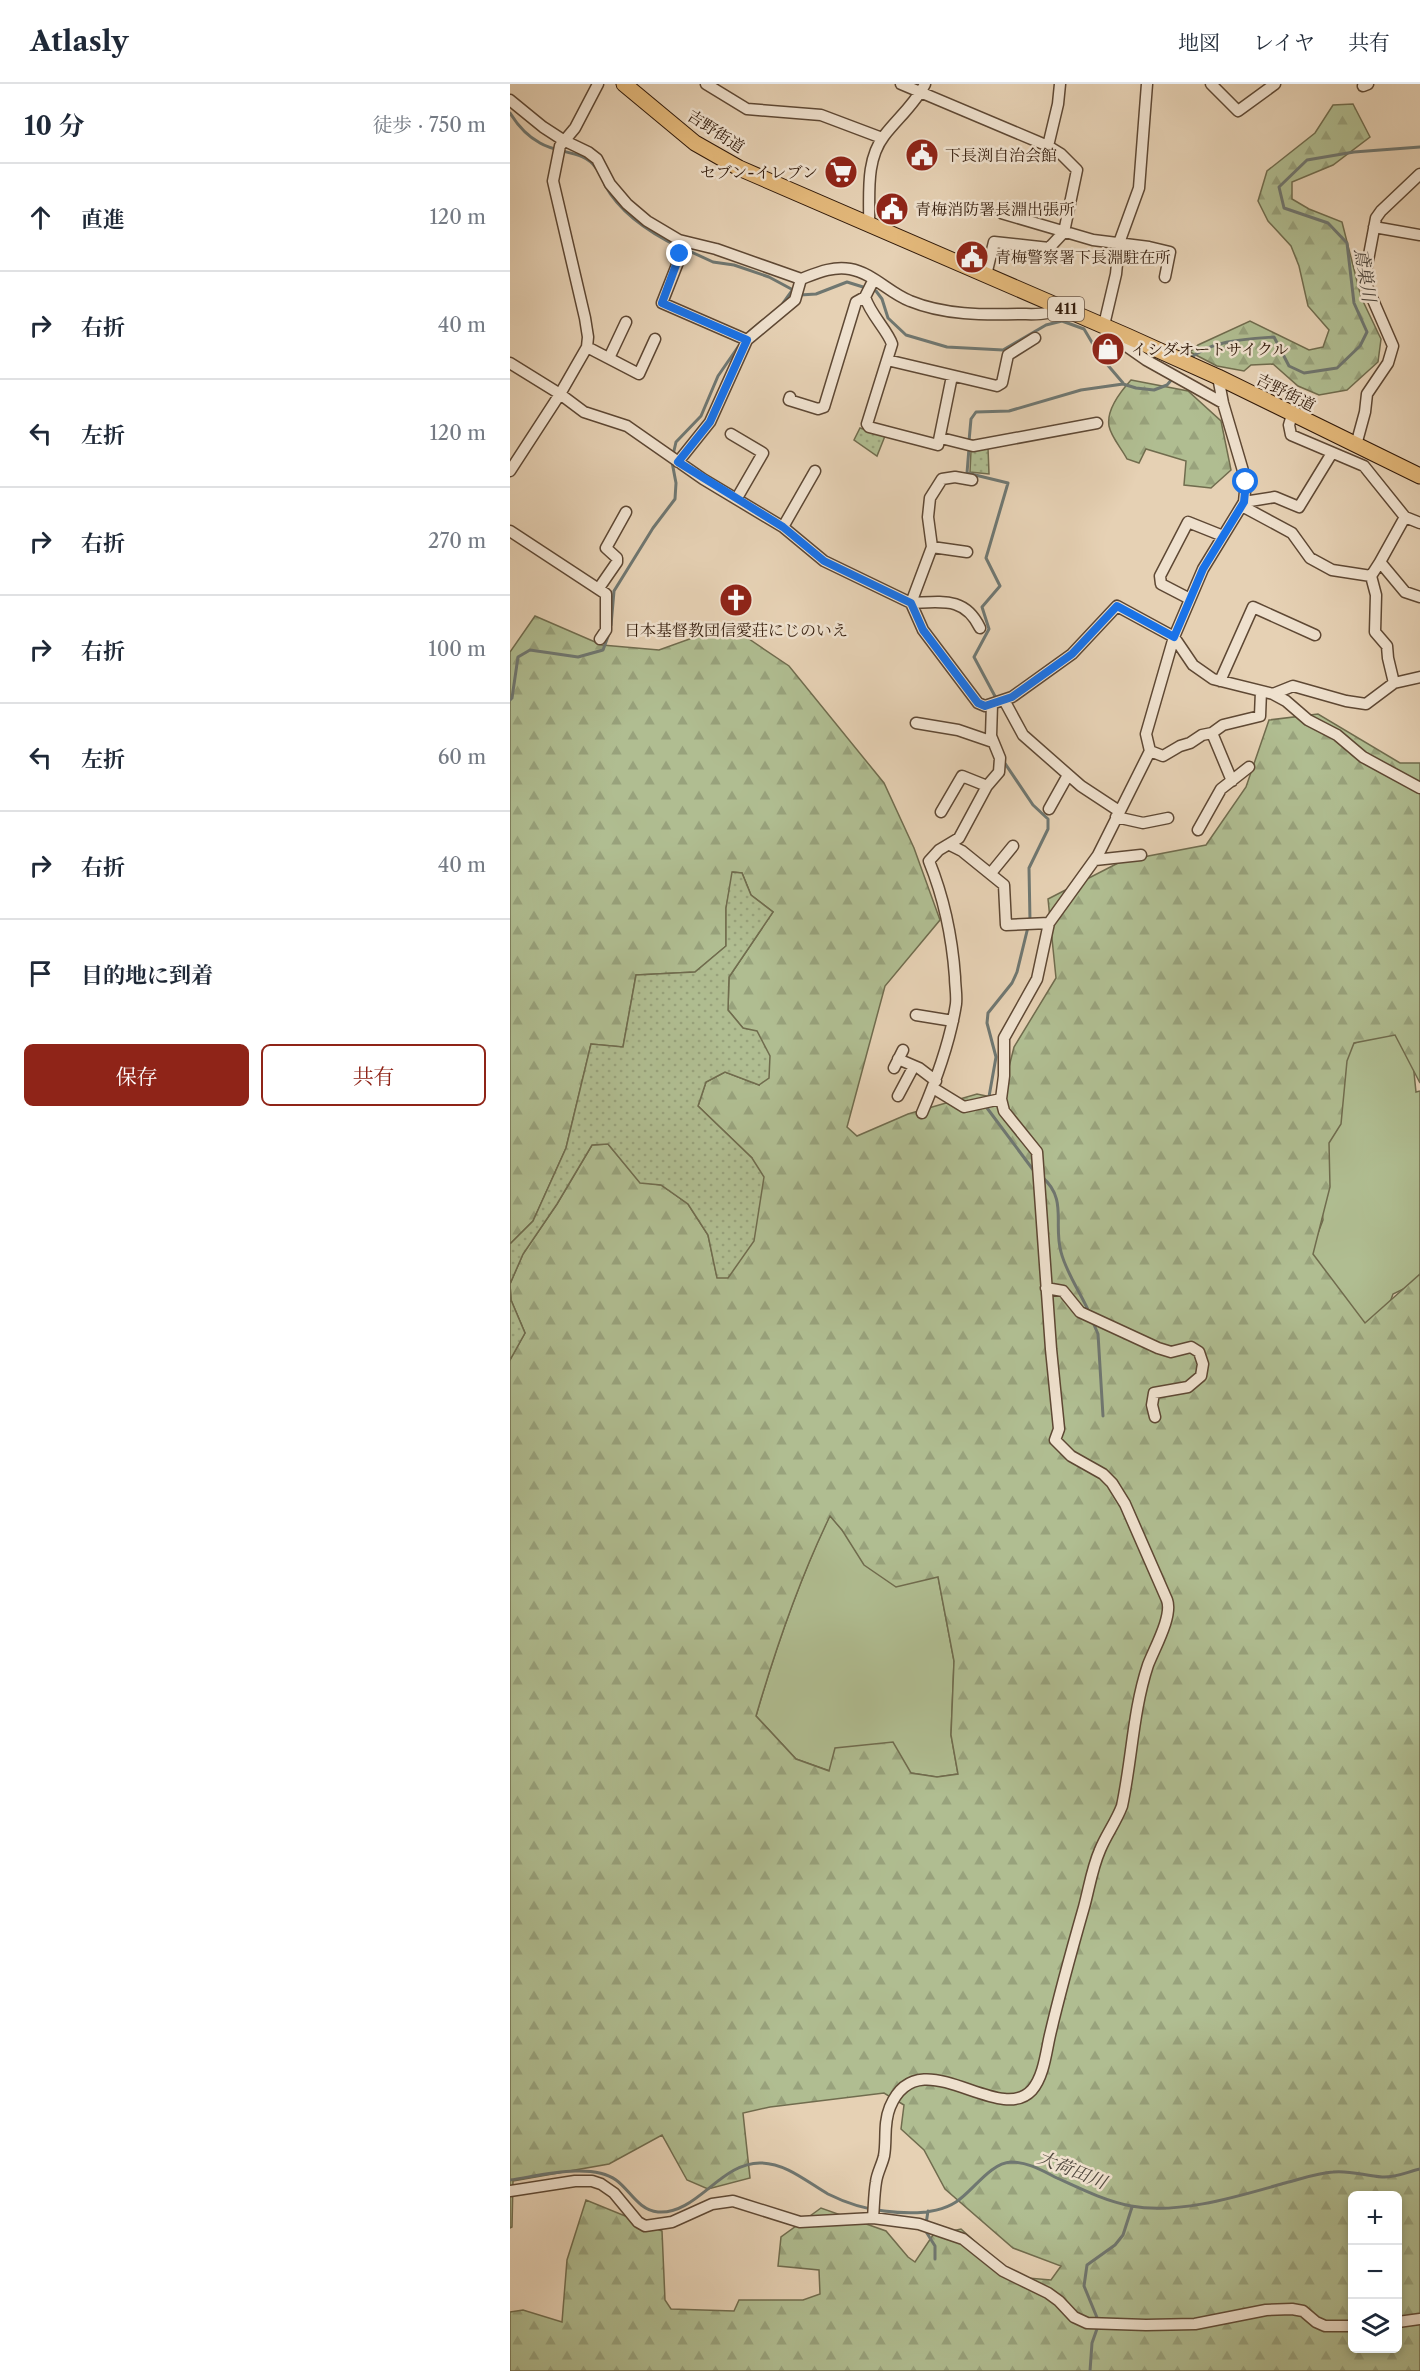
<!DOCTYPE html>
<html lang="ja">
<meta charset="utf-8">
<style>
body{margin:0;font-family:"Libre Caslon Text","Noto Serif JP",serif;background:#f6f6f7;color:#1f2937}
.controls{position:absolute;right:18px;bottom:18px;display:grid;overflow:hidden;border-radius:9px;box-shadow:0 3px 9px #0003}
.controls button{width:54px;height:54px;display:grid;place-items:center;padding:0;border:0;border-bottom:2px solid #e0e1e3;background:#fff;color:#1f2937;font:30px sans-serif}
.stop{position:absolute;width:18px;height:18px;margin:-14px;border:4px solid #1a73e8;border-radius:50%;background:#fff}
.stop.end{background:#1a73e8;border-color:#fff;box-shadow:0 2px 6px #0008}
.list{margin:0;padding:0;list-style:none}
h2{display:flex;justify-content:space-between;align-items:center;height:78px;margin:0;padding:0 24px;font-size:26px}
h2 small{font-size:20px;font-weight:400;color:#747a83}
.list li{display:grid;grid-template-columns:39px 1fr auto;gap:18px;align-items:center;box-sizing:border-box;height:108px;padding:0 24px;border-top:2px solid #e0e1e3}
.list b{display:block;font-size:22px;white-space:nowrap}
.list em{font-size:20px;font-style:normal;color:#747a83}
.actions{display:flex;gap:12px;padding:18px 24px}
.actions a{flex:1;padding:14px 0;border:2px solid #8f2418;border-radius:9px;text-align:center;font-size:21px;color:#8f2418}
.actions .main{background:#8f2418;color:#fff}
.icon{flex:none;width:33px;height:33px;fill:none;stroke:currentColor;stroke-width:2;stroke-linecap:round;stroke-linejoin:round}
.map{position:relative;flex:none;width:910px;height:2287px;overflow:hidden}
header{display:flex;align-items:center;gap:36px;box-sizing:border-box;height:84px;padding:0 30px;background:#fff;border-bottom:2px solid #e0e1e3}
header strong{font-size:28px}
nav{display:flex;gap:33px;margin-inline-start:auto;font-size:21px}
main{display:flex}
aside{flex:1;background:#fff}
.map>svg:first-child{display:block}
.grass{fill:#b0bd91;stroke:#706c4e;stroke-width:1.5}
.forest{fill:url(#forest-firs);stroke:#706c4e;stroke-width:1.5;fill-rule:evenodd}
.park{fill:url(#park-dots);stroke:#706c4e;stroke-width:1.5}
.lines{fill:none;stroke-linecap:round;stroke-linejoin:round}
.stream{stroke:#6f7771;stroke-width:3}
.minor-casing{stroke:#5e4834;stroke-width:13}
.highway-casing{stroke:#311a0a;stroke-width:17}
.minor{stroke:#efe1ce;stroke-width:10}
.highway{stroke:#e3b87a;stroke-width:15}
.route{stroke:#1a73e8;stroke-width:8}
.labels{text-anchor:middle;stroke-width:5;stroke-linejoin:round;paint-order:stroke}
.shield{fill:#efe1ce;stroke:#6a5645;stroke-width:1.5}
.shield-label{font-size:15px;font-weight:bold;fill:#311a0a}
.street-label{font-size:16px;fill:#311a0a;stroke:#efe1ce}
.poi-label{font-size:16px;fill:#311a0a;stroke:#efe1ce;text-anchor:start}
.water-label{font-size:18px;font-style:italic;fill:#50483e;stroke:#efe1ce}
</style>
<header>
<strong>Atlasly</strong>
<nav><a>地図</a><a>レイヤ</a><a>共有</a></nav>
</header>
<main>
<aside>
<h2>10 分<small>徒歩 · 750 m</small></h2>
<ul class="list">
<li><svg class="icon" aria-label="ahead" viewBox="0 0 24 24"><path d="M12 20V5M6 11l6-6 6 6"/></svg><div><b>直進</b></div><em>120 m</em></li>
<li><svg class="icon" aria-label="right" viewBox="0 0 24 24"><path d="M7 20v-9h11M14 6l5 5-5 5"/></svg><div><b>右折</b></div><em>40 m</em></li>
<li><svg class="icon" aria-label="left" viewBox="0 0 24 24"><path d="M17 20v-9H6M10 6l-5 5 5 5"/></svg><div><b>左折</b></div><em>120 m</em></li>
<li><svg class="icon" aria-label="right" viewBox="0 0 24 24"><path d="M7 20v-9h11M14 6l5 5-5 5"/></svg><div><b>右折</b></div><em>270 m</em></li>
<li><svg class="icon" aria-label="right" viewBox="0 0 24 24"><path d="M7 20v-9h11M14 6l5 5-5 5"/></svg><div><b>右折</b></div><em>100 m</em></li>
<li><svg class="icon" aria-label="left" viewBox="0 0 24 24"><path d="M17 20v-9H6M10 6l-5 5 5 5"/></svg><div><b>左折</b></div><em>60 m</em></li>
<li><svg class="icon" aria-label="right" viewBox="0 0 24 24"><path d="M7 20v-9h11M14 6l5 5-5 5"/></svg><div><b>右折</b></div><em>40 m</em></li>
<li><svg class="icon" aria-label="arrive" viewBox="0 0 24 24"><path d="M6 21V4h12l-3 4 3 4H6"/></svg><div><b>目的地に到着</b></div></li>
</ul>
<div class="actions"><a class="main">保存</a><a>共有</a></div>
</aside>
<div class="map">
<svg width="910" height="2287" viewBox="0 0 910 2287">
<defs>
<pattern id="forest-firs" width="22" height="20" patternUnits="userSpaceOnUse" patternTransform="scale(1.5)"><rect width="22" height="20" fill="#b0bd91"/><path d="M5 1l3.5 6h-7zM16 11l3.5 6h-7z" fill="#98a27c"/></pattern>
<pattern id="park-dots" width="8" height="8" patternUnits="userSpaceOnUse" patternTransform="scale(1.5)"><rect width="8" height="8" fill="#b0bd91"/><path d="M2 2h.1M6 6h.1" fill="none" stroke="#98a27c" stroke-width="1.8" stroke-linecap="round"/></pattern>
</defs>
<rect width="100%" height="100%" fill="#e6d1b4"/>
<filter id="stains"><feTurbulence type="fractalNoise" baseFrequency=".00333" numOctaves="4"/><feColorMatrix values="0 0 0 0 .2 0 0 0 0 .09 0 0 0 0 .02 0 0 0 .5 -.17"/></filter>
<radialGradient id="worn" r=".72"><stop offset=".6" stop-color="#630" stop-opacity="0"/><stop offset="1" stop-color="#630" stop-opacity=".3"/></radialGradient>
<path class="grass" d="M 885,941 L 901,959 L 906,1008 L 910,1007 L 910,1197 L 883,1210 L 878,1224 L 853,1248 L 799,1173 L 813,1136 L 810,1109 L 827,967 Z
M 320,1431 L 332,1446 L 428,1492 L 444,1577 L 441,1651 L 448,1690 L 427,1693 L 401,1689 L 320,1687 L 286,1675 L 246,1632 C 266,1563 289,1496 320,1431 Z"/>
<path class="forest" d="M 843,20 L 860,53 L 823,81 L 782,98 L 782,115 L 799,125 L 832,138 L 851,213 L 871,255 L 868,278 L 837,306 L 809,311 L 788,302 L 763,280 L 741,281 L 734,287 L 707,282 L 680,268 L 688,261 L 740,237 L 799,266 L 813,263 L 819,246 L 798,222 L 789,182 L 781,162 L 758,137 L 748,117 L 757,87 L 805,49 L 823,21 Z
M 621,296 L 678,307 L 711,337 L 721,386 L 701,404 L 674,401 L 676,377 L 636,365 L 629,379 L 617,375 C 612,365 601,353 599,342 C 596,325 611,307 621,296 Z
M 25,532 L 92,561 L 149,566 L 199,548 L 236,553 L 279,582 L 374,699 L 404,764 L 430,836 L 375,902 L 337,1043 L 347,1052 L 398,1030 L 467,1010 L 491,1015 L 504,963 L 546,894 L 538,815 L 612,777 L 696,761 L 736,703 L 759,636 L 808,630 L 890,679 L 910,679 L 910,999 L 885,951 L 844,959 L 837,977 L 831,1040 L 819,1059 L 820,1103 L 803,1170 L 855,1239 L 910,1190 L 910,2287 L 0,2287 L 0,2228 L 13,2226 L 52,2238 L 57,2176 L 76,2116 L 152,2147 L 155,2216 L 161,2225 L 224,2227 L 229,2216 L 293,2216 L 310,2210 L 309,2186 L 268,2182 L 271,2153 L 311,2124 L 376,2147 L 398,2173 L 405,2178 L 423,2151 L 451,2145 L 505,2193 L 541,2196 L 551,2182 L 503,2164 L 435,2105 L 414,2066 L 391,2045 L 394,2021 L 374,2009 L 260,2023 L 233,2029 L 240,2094 L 198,2105 L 177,2096 L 152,2051 L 99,2080 L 3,2097 L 2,2143 L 0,2144 L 0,1276 L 15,1249 L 1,1216 L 0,1200 L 13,1170 L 47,1120 L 82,1061 L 98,1060 L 130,1098 L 151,1101 L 178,1120 L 198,1151 L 207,1193 L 242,1074 L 188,1022 L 196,998 L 215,988 L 249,1001 L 233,944 L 218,926 L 219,893 L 263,828 L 241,811 L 232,789 L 223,788 L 216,824 L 216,862 L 185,888 L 126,891 L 113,963 L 81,960 L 56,1064 L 23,1137 L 0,1160 L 0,568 ZM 320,1432 L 332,1446 L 354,1481 L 386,1503 L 428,1493 L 444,1577 L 441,1651 L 448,1690 L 427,1693 L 401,1689 L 383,1658 L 325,1664 L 319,1687 L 286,1675 L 246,1632 C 266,1563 289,1496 320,1432 ZM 842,2112 L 888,2112 L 888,2264 L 842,2264 Z"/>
<path class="park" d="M 350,344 L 375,352 L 367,372 L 344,356 Z
M 478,364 L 479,390 L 460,388 L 461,367 Z
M 222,788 L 232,789 L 241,811 L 263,828 L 219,893 L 218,926 L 233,944 L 247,947 L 260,972 L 259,994 L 249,1001 L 215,988 L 196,998 L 188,1022 L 242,1074 L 254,1093 L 244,1157 L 218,1194 L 207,1194 L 198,1151 L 178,1120 L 151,1101 L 130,1099 L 98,1060 L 82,1061 L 47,1120 L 13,1170 L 0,1200 L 1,1216 L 15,1249 L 0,1276 L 0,1160 L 23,1137 L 56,1064 L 81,960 L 113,963 L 126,891 L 185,888 L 216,862 L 216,824 Z"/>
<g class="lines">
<path class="stream" d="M 0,29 C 8,42 17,52 30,59 C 48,70 74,66 86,84
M 95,101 C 110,129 142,150 171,164
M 177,166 L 203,178 L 224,181 L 259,193 L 285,207
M 290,211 L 306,210 L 337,198 L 366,207 L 372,215 L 378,234 L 396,251 L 437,263 L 493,266 L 536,241 L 552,237 L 574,245 L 590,272 L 613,299
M 273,219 L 283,205
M 239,248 L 252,237
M 679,275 C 702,256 735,255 764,253 L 779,282 L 794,289 L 827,284 L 850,262 L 857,248 L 844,219 L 837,159 L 818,139 L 774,124 L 769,103 L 797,76 L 844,68 L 910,63
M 459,357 L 461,335 L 466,328 L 499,327 L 571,306 L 613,300 L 626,304 L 644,306 L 657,301 L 663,294
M 459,364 L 457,389 L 498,399 L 476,474 L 490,502 L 472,523 L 479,545 L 464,573 L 487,616
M 163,371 L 166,358 L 191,332 L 208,292 L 228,263
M 101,541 L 104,507 L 143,444 L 165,415 L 166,399 L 162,378
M 0,616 L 2,614 L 8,573 L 20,566 L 68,573 L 93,566 L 100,547
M 494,678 L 523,721 L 538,735 L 538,745 L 519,784 L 520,837
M 518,843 L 507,888 L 502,899 L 478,929 L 477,939 L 486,973 L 477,1024 L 524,1087
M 532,1093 C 558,1115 543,1140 551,1168 C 556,1188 570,1208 579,1228
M 582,1236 L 588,1250 L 593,1332
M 0,2096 C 29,2092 81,2078 106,2096 C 120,2106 128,2126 148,2128 C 187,2131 211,2077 252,2079 C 277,2080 297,2098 318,2110 C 336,2119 355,2125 374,2127 C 397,2130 426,2131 446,2118 C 463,2107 480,2079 501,2078 C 518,2078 533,2087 547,2094 C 571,2105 595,2117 621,2122 C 669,2131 729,2112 775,2099 C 791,2095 807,2089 823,2088 C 840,2086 855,2092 872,2093 C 885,2094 897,2088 910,2085
M 416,2140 L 418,2127
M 415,2146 L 425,2162 L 425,2175
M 588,2236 L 574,2202 L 577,2181 L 605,2161 L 613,2151 L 622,2123
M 580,2287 L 582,2259 L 588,2242"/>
<g class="minor-casing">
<path id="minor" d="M 196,0 L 237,25 L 311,31 L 372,54
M 391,0 L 538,62 L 551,70 L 567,86 L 554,148 L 539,164 L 484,158 L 476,191
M 701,0 L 728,27 L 765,0
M 853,2 L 858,0
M 0,16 L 33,43 L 53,56 L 78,68 L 87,75 L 100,100 L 117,120 L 137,137 L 169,156 L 206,165 L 291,195
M 538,62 L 548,20 L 550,0
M 491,129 L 583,156 L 639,163 L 660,168 L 655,193
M 359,140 C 360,111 355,77 374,52 C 387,35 405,20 415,0
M 864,143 L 910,151
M 176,158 L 152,219 L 237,256
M 364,195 L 355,213 C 360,230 378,247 382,260 L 357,340 L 359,343 L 428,361 L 442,292
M 594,241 L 606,190 L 609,159 L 629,104 L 637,0
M 598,244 L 606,255 L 636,276 L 713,319
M 77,263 L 129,290 L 145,255
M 99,274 L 116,238
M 377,276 L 487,302 L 492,299 L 498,271 L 525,254
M 0,279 L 50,310 L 74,328 L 117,342 L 193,395 L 273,443 L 314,477 L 401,519 L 413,546 L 468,619 L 475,622 L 502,613 L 562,570 L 607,522 L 664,553 L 683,581 L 703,595 L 763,610 L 783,602 L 836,617 L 856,620 L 884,599 L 910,593
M 708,293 L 713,319 L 736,397 L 734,418
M 280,313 L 279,316 L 308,325 L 314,323 L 346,218 L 355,213
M 782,331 L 779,341 L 781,351 L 854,382 L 895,433 L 910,439
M 221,350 L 253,369 L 227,414
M 431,354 L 463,362 L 587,339
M 846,361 L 855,328 L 857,310 L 878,279 L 883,262 L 856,200 L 856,187 L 866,134 L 871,127 L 910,90
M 168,378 L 200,338 L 237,256 L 285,216 L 291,195 C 307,189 322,182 340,185 C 363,189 379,209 400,217 C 434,231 473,231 509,230 C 518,230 528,231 537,229 C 541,228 545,225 548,222
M 0,387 L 50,310 L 77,263 L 78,253 L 75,234 L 43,97 L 50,62 L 65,44 L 88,0
M 462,396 L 445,393 L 432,395 L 420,414 L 418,433 L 422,463 L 401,519 C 431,518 455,512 470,544
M 732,422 L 782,449 L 800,474 L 822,486 L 861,492
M 895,433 L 870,478 L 895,508 L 910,513
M 273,443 L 305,387
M 0,447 L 96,510 L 96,546 L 90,555
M 422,463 L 457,468
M 870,478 L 861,492 L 866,511 L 865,548 L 877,562 L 878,574 L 884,599
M 89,504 L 107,478 L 107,474 L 96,464 L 116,428
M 680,515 L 651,500 L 650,492 L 678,438 L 713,452
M 710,597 L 743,523 L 805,551
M 763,610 L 776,617 L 798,636 L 827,651 L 853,673 L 910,704
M 494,616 L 513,651 L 571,702 L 609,727
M 406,639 L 448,646 L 483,658
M 702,649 L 722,697
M 640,667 L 653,672 L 670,662 L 680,659 L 692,651 L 702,649 L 713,641 L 750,632 L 751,607
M 539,725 L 558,691
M 431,728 L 452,692 L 477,702
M 606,733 L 633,739 L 658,734
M 688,746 L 711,705 L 739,683
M 440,761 L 452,767 L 494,801 L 496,841 L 539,839
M 585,776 L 631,771
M 481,789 L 503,762
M 406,931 L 443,937
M 388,975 L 409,984 L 426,997
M 384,984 L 393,966
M 423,1004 L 454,1023 L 491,1015
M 388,1012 L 404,982
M 412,1029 C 427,994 440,958 446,920 C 447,911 445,902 445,893 C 442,852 434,814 419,777 L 429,766 L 449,754 L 477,702 L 489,688 L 490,674 L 481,652 L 482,620
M 536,1204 L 553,1207 L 570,1228 L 648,1264 L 661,1268 L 681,1263 L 689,1268 L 693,1280 L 691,1292 L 678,1303 L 644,1309 L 642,1321 L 645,1333
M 0,2107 L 65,2097 L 82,2097 L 91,2100 L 104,2109 L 128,2138 L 135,2142 L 162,2138 L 202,2120 L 223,2117 L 290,2138 L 363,2134 L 409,2140 L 453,2155 L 493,2187 L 538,2209 L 549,2217 L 564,2233 L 577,2239 L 636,2241 L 685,2240 L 756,2226 L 782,2225 L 793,2227 L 806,2238 L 815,2242 L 842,2242
M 363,2134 C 364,2122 364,2110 366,2098 C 367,2089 372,2081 374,2072 C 377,2056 373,2040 380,2023 C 409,1953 488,2043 522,2006 C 534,1992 536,1968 540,1951 C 550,1908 562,1865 574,1823 C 579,1805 582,1784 590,1766 C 596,1751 606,1738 612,1722 C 622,1675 623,1626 638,1581 C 644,1565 663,1532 657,1516 L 615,1420 L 602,1399 L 593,1390 L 561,1372 L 545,1356 L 549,1345 L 541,1265 L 527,1068 L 494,1027 L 491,1015 L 494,992 L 494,954 L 527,895 L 539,839 L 588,771 L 640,667 L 636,650 L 664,553 L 693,485 L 734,418 L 765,413 L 789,423 L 822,369
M 888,2238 L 910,2235"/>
</g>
<g class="highway-casing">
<path id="highway" d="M 114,0 L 185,59 L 229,84 L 617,252 L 708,293 L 910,392"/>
</g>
<use href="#minor" class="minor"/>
<use href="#highway" class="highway"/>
</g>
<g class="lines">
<path class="route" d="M 170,170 L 152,219 L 237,256 L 200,338 L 168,378 L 273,443 L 314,477 L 401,519 L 413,546 L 468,619 L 475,622 L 502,613 L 562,570 L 607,522 L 664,553 L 693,485 L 734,418 L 736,398"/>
</g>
<defs>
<g id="civic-disc" transform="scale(1.725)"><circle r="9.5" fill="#8f2418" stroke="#efe1ce"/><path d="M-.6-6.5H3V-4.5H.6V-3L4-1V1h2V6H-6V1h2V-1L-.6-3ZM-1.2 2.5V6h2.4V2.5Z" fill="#fff"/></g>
<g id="supermarket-disc" transform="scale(1.725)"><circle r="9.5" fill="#8f2418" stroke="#efe1ce"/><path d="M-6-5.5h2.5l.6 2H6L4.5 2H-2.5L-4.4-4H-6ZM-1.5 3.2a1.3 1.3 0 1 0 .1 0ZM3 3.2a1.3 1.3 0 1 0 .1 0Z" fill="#fff"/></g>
<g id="shop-disc" transform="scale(1.725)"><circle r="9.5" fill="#8f2418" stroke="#efe1ce"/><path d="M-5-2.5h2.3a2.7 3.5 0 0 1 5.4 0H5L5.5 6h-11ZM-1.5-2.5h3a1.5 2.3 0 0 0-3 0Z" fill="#fff"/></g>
<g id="church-disc" transform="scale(1.725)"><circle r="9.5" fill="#8f2418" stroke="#efe1ce"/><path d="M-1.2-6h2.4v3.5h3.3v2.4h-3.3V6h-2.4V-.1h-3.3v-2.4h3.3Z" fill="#fff"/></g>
</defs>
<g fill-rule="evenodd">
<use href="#civic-disc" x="412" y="71"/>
<use href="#supermarket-disc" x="331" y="88"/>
<use href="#civic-disc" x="382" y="125"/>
<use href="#civic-disc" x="462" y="173"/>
<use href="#shop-disc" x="598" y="265"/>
<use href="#church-disc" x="226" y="516"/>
</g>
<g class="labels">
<rect class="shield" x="538" y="213" width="36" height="24" rx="4.5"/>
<g class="shield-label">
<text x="556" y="230">411</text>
</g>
<g class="street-label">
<text transform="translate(206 47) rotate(33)" y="6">吉野街道</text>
<text transform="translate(776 308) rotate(27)" y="6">吉野街道</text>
</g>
<g class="poi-label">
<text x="435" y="77">下長渕自治会館</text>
<text x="308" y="94" text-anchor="end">セブン-イレブン</text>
<text x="405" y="131">青梅消防署長淵出張所</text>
<text x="485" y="179">青梅警察署下長淵駐在所</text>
<text x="621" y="271">イシダオートサイクル</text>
<text x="226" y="552" text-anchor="middle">日本基督教団信愛荘にじのいえ</text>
</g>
<g class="water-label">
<text transform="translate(855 191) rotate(81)" y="6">鳶巣川</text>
<text transform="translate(562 2086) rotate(22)" y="6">大荷田川</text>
</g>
</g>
<rect width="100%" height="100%" filter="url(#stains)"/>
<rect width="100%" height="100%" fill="url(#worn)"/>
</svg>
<div class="controls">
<button>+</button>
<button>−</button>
<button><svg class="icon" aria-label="layers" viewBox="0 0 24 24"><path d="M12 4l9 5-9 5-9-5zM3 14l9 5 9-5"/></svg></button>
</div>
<div class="stop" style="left:736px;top:398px"></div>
<div class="stop end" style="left:170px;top:170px"></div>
</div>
</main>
